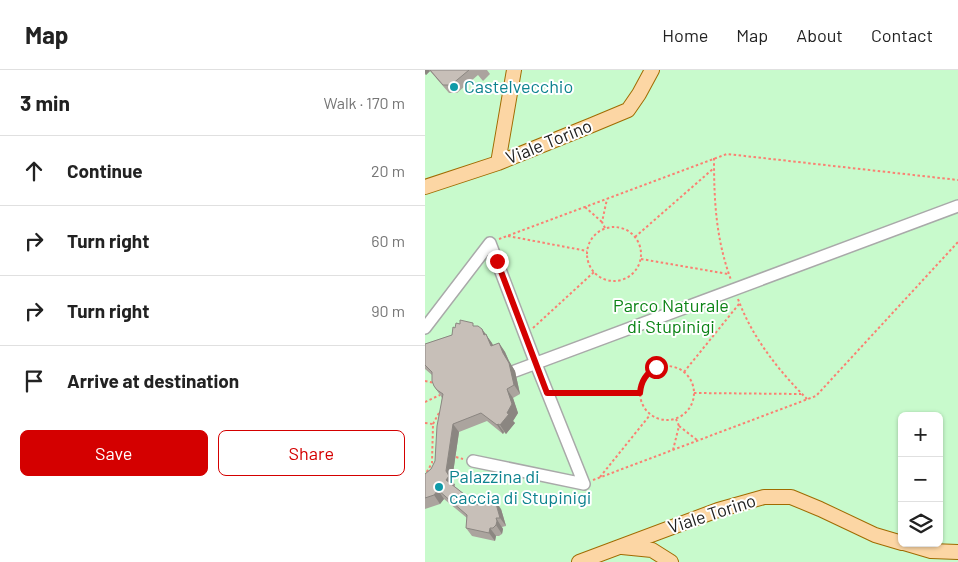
<!DOCTYPE html>
<meta charset="utf-8">
<style>
body{margin:0;font-family:Barlow,sans-serif;background:#f2f2f2;color:#222}
.controls{position:absolute;right:15px;bottom:15px;display:grid;overflow:hidden;border-radius:8px;box-shadow:0 1px 4px #0004}
.controls button{width:45px;height:45px;display:grid;place-items:center;padding:0;border:0;border-bottom:1px solid #e0e0e0;background:#fff;color:#222;font:25px sans-serif}
.stop{position:absolute;width:15px;height:15px;margin:-11px;border:4px solid #d40000;border-radius:50%;background:#fff}
.stop.end{background:#d40000;border-color:#fff;box-shadow:0 1px 5px #0008}
.list{margin:0;padding:0;list-style:none}
h2{display:flex;justify-content:space-between;align-items:center;height:65px;margin:0;padding:0 20px;font-size:21px}
h2 small{font-size:16px;font-weight:400;color:#767676}
.list li{display:grid;grid-template-columns:32px 1fr auto;gap:15px;align-items:center;box-sizing:border-box;height:70px;padding:0 20px;border-top:1px solid #e0e0e0}
.list b{display:block;font-size:19px;white-space:nowrap}
.list em{font-size:16px;font-style:normal;color:#767676}
.actions{display:flex;gap:10px;padding:15px 20px}
.actions a{flex:1;padding:11px 0;border:1px solid #d40000;border-radius:8px;text-align:center;font-size:18px;color:#d40000}
.actions .main{background:#d40000;color:#fff}
.icon{flex:none;width:28px;height:28px;fill:none;stroke:currentColor;stroke-width:2;stroke-linecap:round;stroke-linejoin:round}
.map{position:relative;flex:none;width:533px;height:492px;overflow:hidden}
header{display:flex;align-items:center;gap:30px;box-sizing:border-box;height:70px;padding:0 25px;background:#fff;border-bottom:1px solid #e0e0e0}
header strong{font-size:24px}
nav{display:flex;gap:28px;margin-inline-start:auto;font-size:18px}
main{display:flex}
aside{flex:1;background:#fff}
.map>svg:first-child{display:block}
.park{fill:#c8facc;fill-rule:evenodd}
.lines{fill:none;stroke-linecap:round;stroke-linejoin:round}
.minor-casing{stroke:#a9a9a9;stroke-width:14}
.major-casing{stroke:#a06b00;stroke-width:16}
.path{stroke:#fa8072;stroke-width:2;stroke-dasharray:2.5 2.5;stroke-linecap:butt}
.minor{stroke:#fff;stroke-width:11}
.major{stroke:#fcd6a4;stroke-width:14}
.wall{fill:#aba49e}
.shaded-wall{fill:#8b8681}
.building{fill:#c7bfb8;stroke:#8b8681}
.route{stroke:#d40000;stroke-width:6}
.culture-dot{fill:#0f9aa8;stroke:#fff;stroke-width:2}
.labels{text-anchor:middle;stroke-width:4;stroke-linejoin:round;paint-order:stroke}
.culture-label{font-size:18px;fill:#0d838f;stroke:#fff;text-anchor:start}
.street-label{font-size:18px;fill:#222;stroke:#fff}
.park-label{font-size:18px;fill:#0c8416;stroke:#fff}
</style>
<header>
<strong>Map</strong>
<nav><a>Home</a><a>Map</a><a>About</a><a>Contact</a></nav>
</header>
<main>
<aside>
<h2>3 min<small>Walk · 170 m</small></h2>
<ul class="list">
<li><svg class="icon" aria-label="ahead" viewBox="0 0 24 24"><path d="M12 20V5M6 11l6-6 6 6"/></svg><div><b>Continue</b></div><em>20 m</em></li>
<li><svg class="icon" aria-label="right" viewBox="0 0 24 24"><path d="M7 20v-9h11M14 6l5 5-5 5"/></svg><div><b>Turn right</b></div><em>60 m</em></li>
<li><svg class="icon" aria-label="right" viewBox="0 0 24 24"><path d="M7 20v-9h11M14 6l5 5-5 5"/></svg><div><b>Turn right</b></div><em>90 m</em></li>
<li><svg class="icon" aria-label="arrive" viewBox="0 0 24 24"><path d="M6 21V4h12l-3 4 3 4H6"/></svg><div><b>Arrive at destination</b></div></li>
</ul>
<div class="actions"><a class="main">Save</a><a>Share</a></div>
</aside>
<div class="map">
<svg width="533" height="492" viewBox="0 0 533 492">
<rect width="100%" height="100%" fill="#f2efe9"/>
<path class="park" d="M 0,0 L 533,0 L 533,492 L 0,492 ZM 477,346 L 514,346 L 514,473 L 477,473 Z"/>
<g class="lines">
<g class="minor-casing">
<path id="minor" d="M 0,258 L 65,173 L 111,294 L 159,414 L 48,391
M 90,301 L 533,136"/>
</g>
<g class="major-casing">
<path id="major" d="M 73,93 L 89,0
M 0,117 L 73,93 L 167,55 L 203,40 L 214,24 L 227,0
M 479,473 L 506,481 L 533,482
M 197,477 L 227,480 L 246,492
M 154,492 L 293,440 L 339,427 L 366,427 L 395,439 L 450,465 L 477,473"/>
</g>
<path class="path" d="M 289,88 C 289,132 291,169 306,210
M 160,137 L 177,152
M162 184a27 27 0 1 1 54 0a27 27 0 1 1-54 0Z
M 180,158 L 177,152 L 182,129
M 83,166 L 162,181
M 210,167 L 289,98
M 74,169 L 302,84 L 533,110
M 216,189 L 303,204
M 313,229 C 327,267 353,300 382,329
M 108,258 L 169,202
M215 323a27 27 0 1 1 54 0a27 27 0 1 1-54 0Z
M 259,302 L 314,234
M 0,311 L 10,313
M 135,323 L 215,323
M 269,323 L 376,324
M 0,332 L 15,325
M 0,353 L 8,354 L 7,393 L 0,405
M 8,354 L 15,341
M 254,356 L 272,370
M 248,380 L 254,356 L 251,349
M 31,387 L 38,389
M 175,407 L 225,345
M 168,410 L 391,326 L 533,172"/>
<use href="#minor" class="minor"/>
<use href="#major" class="major"/>
</g>
<path class="wall" d="M 0,0 L 62,0 L 65,4 L 58,11 L 53,5 L 32,23 L 24,23 L 5,1 L 1,5 L 0,4 Z
M 51,256 L 57,259 L 68,275 L 74,273 L 80,282 L 84,291 L 90,301 L 95,324 L 88,328 L 93,343 L 88,351 L 90,353 L 81,364 L 79,362 L 78,364 L 62,351 L 34,362 L 27,410 L 30,415 L 29,416 L 53,435 L 76,439 L 81,456 L 77,457 L 78,459 L 77,464 L 74,466 L 71,466 L 70,471 L 47,466 L 41,458 L 42,448 L 19,429 L 15,434 L 0,439 L 0,404 L 6,399 L 10,391 L 17,328 L 9,316 L 7,305 L 0,299 L 0,274 L 27,265 L 30,258 Z"/>
<path class="shaded-wall" d="M 0,0 L 4,0 L 5,1 L 1,5 L 0,3 Z
M 57,259 L 67,273 L 72,285 L 59,265 Z
M 74,273 L 80,282 L 84,291 L 90,301 L 95,324 L 89,315 Z
M 82,319 L 88,328 L 93,343 L 88,351 L 90,353 L 81,364 L 75,355 Z
M 28,354 L 34,362 L 27,410 L 30,415 L 27,418 L 21,410 L 21,401 Z
M 73,354 L 79,362 L 78,364 L 72,355 Z
M 13,420 L 19,429 L 15,434 L 9,425 Z
M 70,430 L 76,439 L 81,456 L 75,448 Z
M 71,448 L 78,459 L 77,464 L 71,455 Z
M 65,458 L 71,466 L 70,471 L 64,463 Z"/>
<path class="building" d="M 5,0 L 44,0 L 26,15 L 18,15 Z
M 35,250 L 48,253 L 48,256 L 53,256 L 57,259 L 59,265 L 61,264 L 66,276 L 74,273 L 78,283 L 84,293 L 89,315 L 82,319 L 87,334 L 82,343 L 84,344 L 75,355 L 73,354 L 72,355 L 56,343 L 28,354 L 21,401 L 24,406 L 21,410 L 53,435 L 55,432 L 59,433 L 70,430 L 75,448 L 71,448 L 72,451 L 71,455 L 68,458 L 65,458 L 64,463 L 41,458 L 42,445 L 13,420 L 9,425 L 0,428 L 0,404 L 6,399 L 10,391 L 12,356 L 18,324 L 12,320 L 9,316 L 7,311 L 7,302 L 0,295 L 0,274 L 27,265 L 28,257 L 30,258 L 31,253 L 35,254 Z"/>
<g class="lines">
<path class="route" d="M 72,191 L 122,323 L 215,323 C 216,311 221,304 231,297"/>
</g>
<g class="culture-dot">
<circle cx="29" cy="17" r="5"/>
<circle cx="14" cy="417" r="5"/>
</g>
<g class="labels">
<g class="culture-label">
<text x="39" y="23">Castelvecchio</text>
<text x="24" y="413">Palazzina di<tspan x="24" dy="21">caccia di Stupinigi</tspan></text>
</g>
<g class="street-label">
<text transform="translate(124 72) rotate(-22)" y="6">Viale Torino</text>
<text transform="translate(287 444) rotate(-18)" y="6">Viale Torino</text>
</g>
<g class="park-label">
<text x="246" y="242">Parco Naturale<tspan x="246" dy="21">di Stupinigi</tspan></text>
</g>
</g>
</svg>
<div class="controls">
<button>+</button>
<button>−</button>
<button><svg class="icon" aria-label="layers" viewBox="0 0 24 24"><path d="M12 4l9 5-9 5-9-5zM3 14l9 5 9-5"/></svg></button>
</div>
<div class="stop" style="left:231px;top:297px"></div>
<div class="stop end" style="left:72px;top:191px"></div>
</div>
</main>
